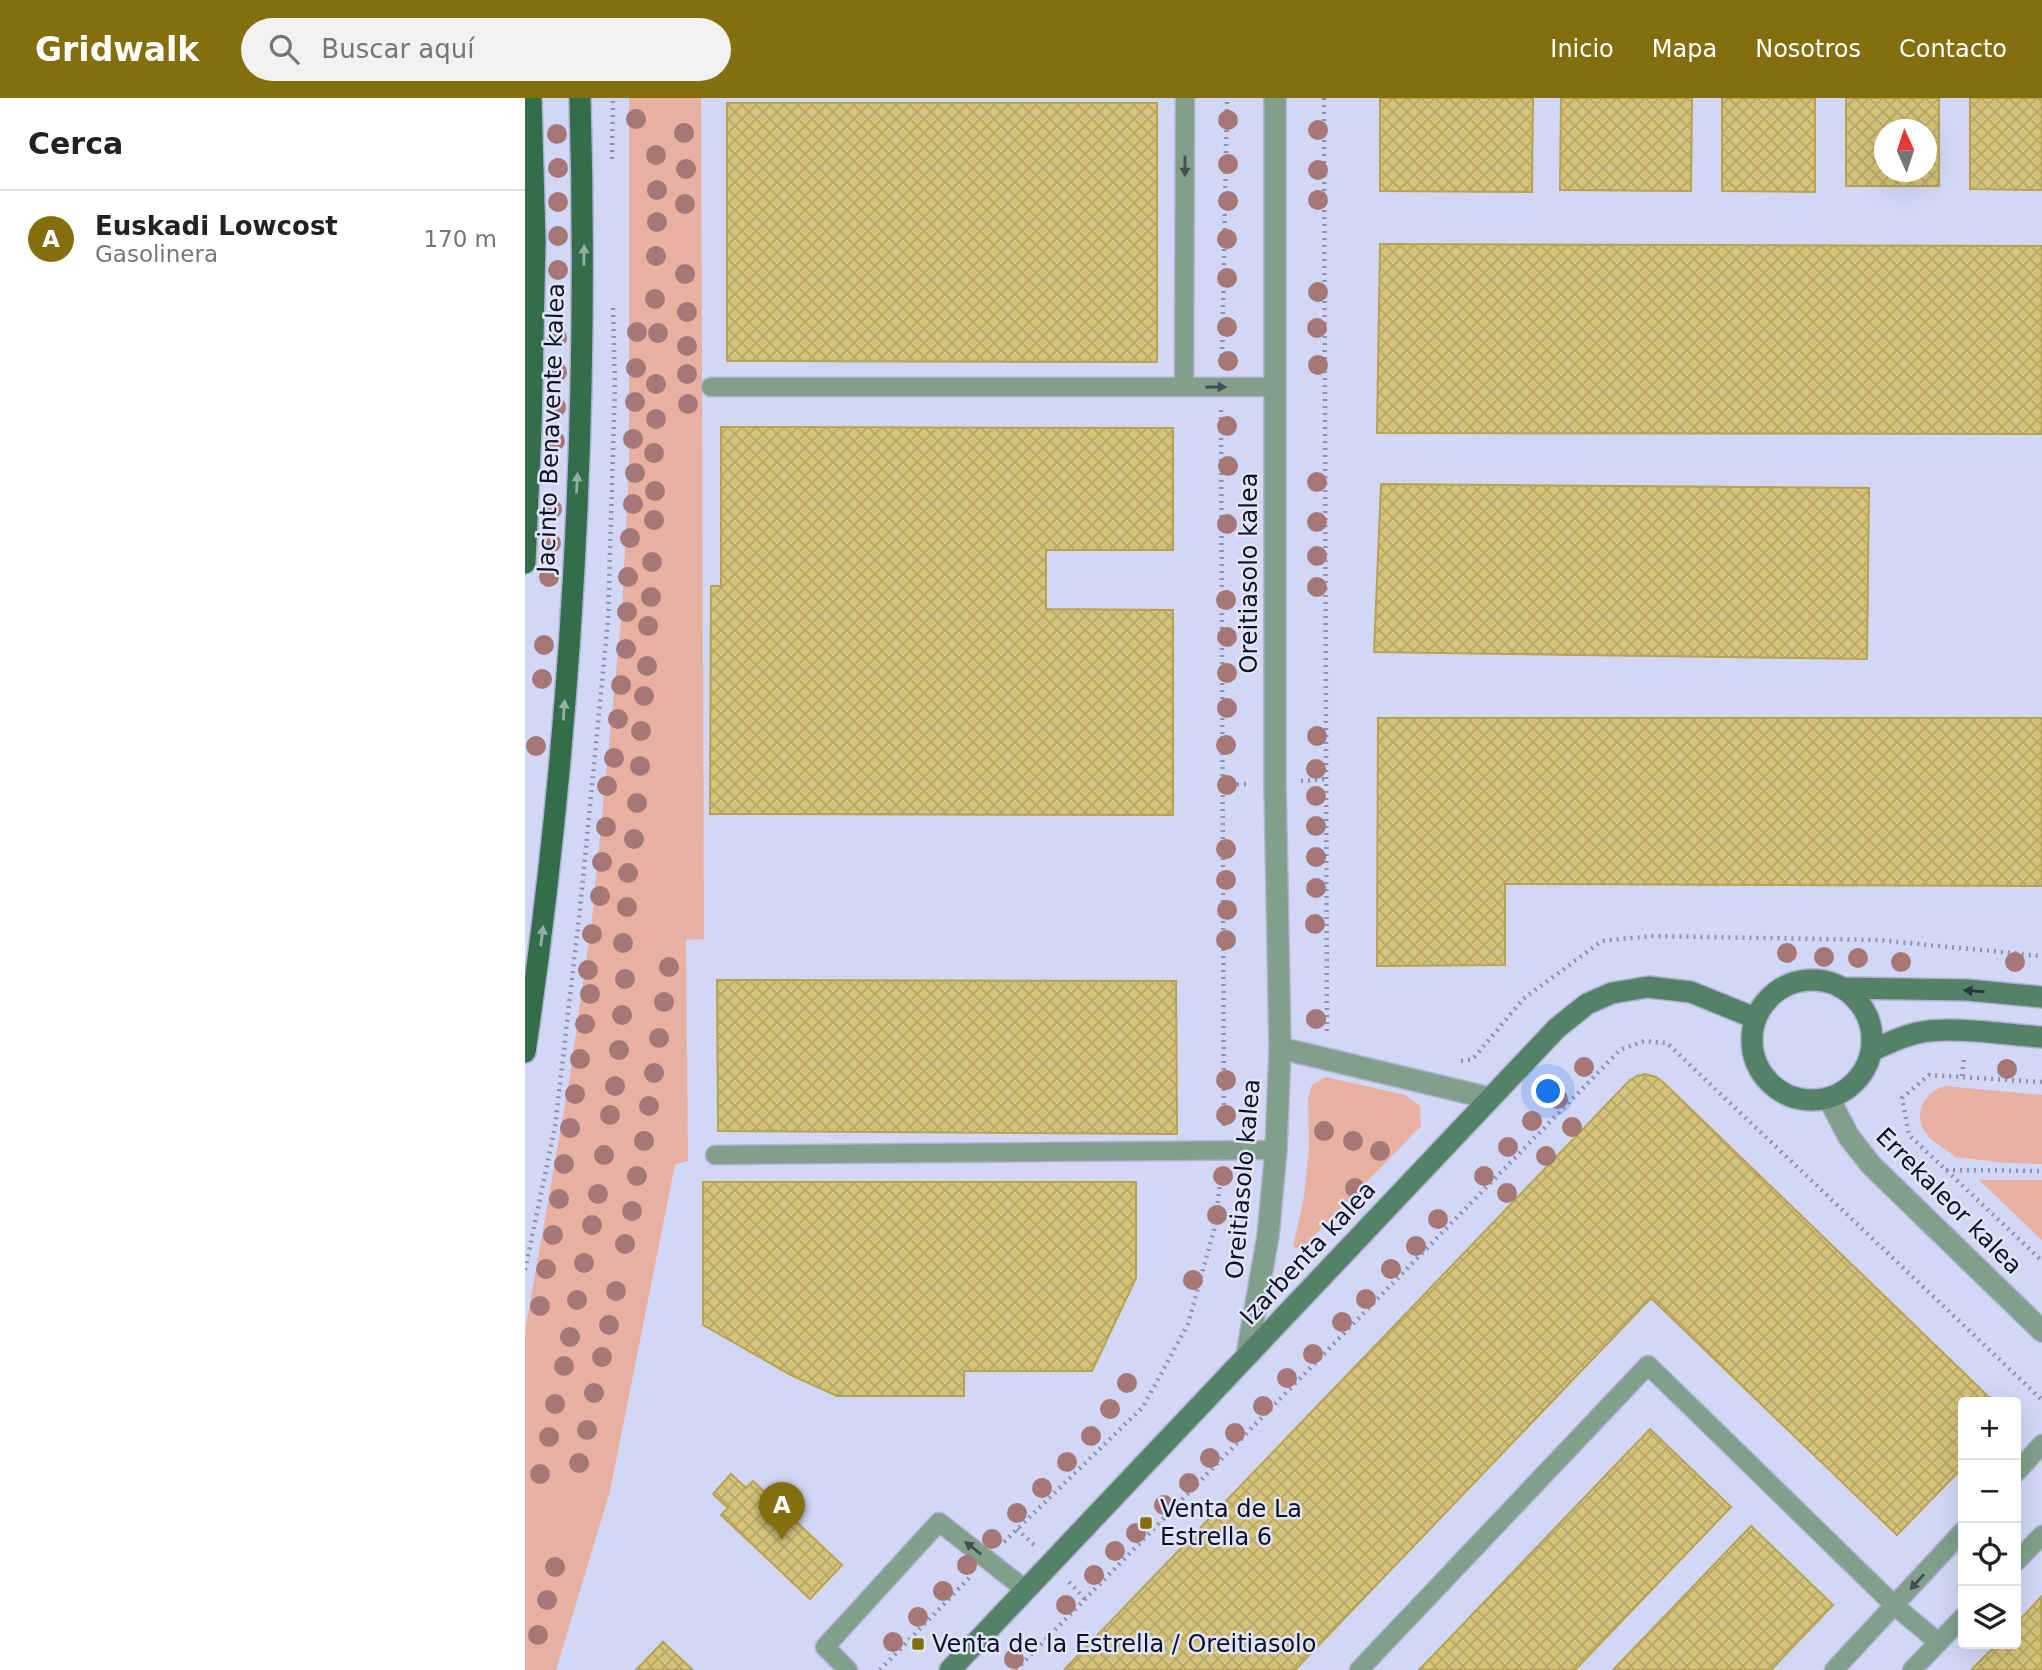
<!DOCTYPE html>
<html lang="es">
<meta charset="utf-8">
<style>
body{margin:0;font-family:"DejaVu Sans",sans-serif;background:#f2f2f2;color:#222}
.controls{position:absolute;right:21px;bottom:21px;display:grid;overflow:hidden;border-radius:7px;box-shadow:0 7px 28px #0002}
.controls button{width:63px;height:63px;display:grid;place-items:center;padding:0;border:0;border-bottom:2px solid #e0e0e0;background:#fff;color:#222;font:35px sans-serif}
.compass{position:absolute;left:1349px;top:21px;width:63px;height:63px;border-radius:50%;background:#fff;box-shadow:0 7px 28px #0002;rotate:357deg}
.you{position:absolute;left:1024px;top:994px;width:24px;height:24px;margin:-18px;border:5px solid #fff;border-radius:50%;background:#1a73e8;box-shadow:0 0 0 10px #1a73e833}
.badge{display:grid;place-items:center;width:46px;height:46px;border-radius:50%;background:#836f0e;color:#fff;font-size:23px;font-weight:700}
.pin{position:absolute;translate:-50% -58px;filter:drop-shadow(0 2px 4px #0008)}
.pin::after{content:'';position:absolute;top:37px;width:24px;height:21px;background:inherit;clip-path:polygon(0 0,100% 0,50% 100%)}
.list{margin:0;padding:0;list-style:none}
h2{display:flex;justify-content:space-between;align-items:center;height:91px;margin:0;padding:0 28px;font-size:30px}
h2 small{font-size:23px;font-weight:400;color:#767676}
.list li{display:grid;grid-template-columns:46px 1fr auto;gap:21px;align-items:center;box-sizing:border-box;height:98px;padding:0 28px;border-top:2px solid #e0e0e0}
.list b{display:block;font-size:26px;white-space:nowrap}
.list p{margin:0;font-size:23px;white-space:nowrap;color:#767676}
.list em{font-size:23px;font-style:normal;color:#767676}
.icon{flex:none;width:38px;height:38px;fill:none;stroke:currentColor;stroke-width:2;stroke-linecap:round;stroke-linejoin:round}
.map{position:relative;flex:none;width:1517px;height:1572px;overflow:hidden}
header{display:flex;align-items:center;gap:42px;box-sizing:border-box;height:98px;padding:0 35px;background:#836f0e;color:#fff}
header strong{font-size:33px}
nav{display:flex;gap:38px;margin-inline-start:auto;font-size:24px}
.search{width:490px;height:63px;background:#f2f2f2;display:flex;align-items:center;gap:18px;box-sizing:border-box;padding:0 24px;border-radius:38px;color:#767676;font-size:26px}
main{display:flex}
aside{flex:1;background:#fff}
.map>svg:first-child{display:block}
.green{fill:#e7b0a1}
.building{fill:url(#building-cross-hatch);stroke:#b6a250;stroke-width:2;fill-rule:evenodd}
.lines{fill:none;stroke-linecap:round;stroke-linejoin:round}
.lane-casing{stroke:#aeb3d1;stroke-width:21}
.street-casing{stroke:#aeb3d1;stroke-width:24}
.secondary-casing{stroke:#aeb3d1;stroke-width:24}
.primary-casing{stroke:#aeb3d1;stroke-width:24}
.path{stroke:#8e92af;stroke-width:4.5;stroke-dasharray:2 5;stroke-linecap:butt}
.lane{stroke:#819f8b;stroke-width:18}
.street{stroke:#819f8b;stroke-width:21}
.secondary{stroke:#558266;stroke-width:21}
.primary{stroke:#336d4c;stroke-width:21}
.tree{fill:#a57776}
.oneway{fill:#425056}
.oneway2{fill:#93afa8}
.oneway3{fill:#273840}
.poi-dot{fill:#836f0e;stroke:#e2e5f4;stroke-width:2.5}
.labels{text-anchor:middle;stroke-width:5;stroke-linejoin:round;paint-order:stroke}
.street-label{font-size:24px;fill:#0e102b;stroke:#e2e5f4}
.poi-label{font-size:24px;fill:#0e102b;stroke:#e2e5f4;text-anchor:start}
</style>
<header>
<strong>Gridwalk</strong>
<div class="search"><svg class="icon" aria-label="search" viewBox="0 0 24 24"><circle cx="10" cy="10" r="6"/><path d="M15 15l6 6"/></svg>Buscar aquí</div>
<nav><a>Inicio</a><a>Mapa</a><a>Nosotros</a><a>Contacto</a></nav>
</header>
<main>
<aside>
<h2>Cerca<small></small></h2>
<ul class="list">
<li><span class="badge">A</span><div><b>Euskadi Lowcost</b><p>Gasolinera</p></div><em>170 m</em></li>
</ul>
</aside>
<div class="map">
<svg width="1517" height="1572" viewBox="0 0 1517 1572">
<defs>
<pattern id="building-cross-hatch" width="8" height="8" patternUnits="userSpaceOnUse" patternTransform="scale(1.75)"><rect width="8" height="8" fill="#d5c379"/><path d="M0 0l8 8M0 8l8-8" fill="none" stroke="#b6a669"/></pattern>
</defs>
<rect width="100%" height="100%" fill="#d1d7f5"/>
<path class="green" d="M 104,0 L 176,0 L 179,841 L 161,842 L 163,1063 L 150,1066 L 85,1393 L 31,1572 L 0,1572 L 0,1234 L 45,978 L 67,821 L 97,513 L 104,365 Z
M 801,979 L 880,997 L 895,1008 L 896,1028 L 775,1152 L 768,1148 L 778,1105 L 784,1051 L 783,1000 L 787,987 Z
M 1419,988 L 1517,997 L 1517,1066 L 1483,1065 L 1430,1059 C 1423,1052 1415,1048 1407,1042 C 1386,1023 1394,997 1419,988 Z
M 1454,1082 L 1517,1082 L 1517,1142 Z"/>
<path class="building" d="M 855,0 L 1008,0 L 1007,94 L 855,93 Z
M 1036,0 L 1167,0 L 1166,93 L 1035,92 Z
M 1197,0 L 1290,0 L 1290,94 L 1197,93 Z
M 1321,0 L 1414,0 L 1414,88 L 1321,88 ZM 1360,32 L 1402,32 L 1402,74 L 1360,74 Z
M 1445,0 L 1517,0 L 1517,92 L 1445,91 Z
M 202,5 L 632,5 L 632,264 L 202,263 Z
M 855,146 L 1517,148 L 1517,336 L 852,335 Z
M 196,329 L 648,330 L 648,452 L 521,452 L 521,511 L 648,512 L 648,717 L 185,716 L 186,488 L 196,488 Z
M 856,386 L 1344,390 L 1342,561 L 849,554 Z
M 853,620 L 1517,620 L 1517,788 L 980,786 L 980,867 L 852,868 Z
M 192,882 L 651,883 L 652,1036 L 193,1033 Z
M 1120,976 L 1131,979 L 1139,985 L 1469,1304 L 1438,1304 L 1438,1369 L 1372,1437 L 1126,1200 L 770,1572 L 539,1572 L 1104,983 L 1112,978 Z
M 178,1084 L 611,1084 L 611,1180 L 567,1273 L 439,1273 L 439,1298 L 312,1298 L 266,1277 L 178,1227 Z
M 1125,1331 L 1206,1409 L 1136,1482 L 1050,1572 L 894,1572 Z
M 206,1376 L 221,1390 L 228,1383 L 317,1467 L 285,1501 L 196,1417 L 203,1410 L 188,1396 Z
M 1226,1428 L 1308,1507 L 1246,1572 L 1088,1572 Z
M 1516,1499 L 1517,1572 L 1446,1572 L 1472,1546 L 1491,1546 L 1491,1526 Z
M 138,1544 L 168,1572 L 111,1572 Z"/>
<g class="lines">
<g class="lane-casing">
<path id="lane" d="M 660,0 L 659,289 L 750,289
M 186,289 L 659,289
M 190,1057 L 751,1052
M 1491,1375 L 1517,1346
M 1491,1464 L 1517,1437
M 323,1572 L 300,1549 L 414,1424 L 501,1492
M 834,1572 L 1123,1267 L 1370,1508 L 1413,1544
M 1309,1572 L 1438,1433
M 1387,1572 L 1438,1519"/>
</g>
<g class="street-casing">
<path id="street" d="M 755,950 L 964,1000
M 1304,1001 L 1324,1039 L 1346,1067 L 1517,1233
M 722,1257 L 743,1138 L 751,1052 L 755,950 L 750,685 L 750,0"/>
</g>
<g class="secondary-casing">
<path id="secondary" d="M1227 942a60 60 0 1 1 120 0a60 60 0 1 1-120 0Z
M 1317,890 L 1442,892 L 1517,899
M 1347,953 C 1362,945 1376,939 1392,935 C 1425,927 1483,937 1517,939
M 425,1572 L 1032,930 L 1062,906 L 1087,895 L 1123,889 L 1166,894 L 1230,920"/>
</g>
<g class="primary-casing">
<path id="primary" d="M 0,465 L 6,330 L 10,143 L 6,0
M 0,954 C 47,639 64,319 55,0"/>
</g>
<path class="path" d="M 799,0 L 802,933
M 87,61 L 88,0
M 697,265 L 702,0
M 696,312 L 699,1028
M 776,683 L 800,681
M 698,687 L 722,686
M 936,963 L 948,961 L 998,901 L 1077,843 L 1126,838 L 1353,842 L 1517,858
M 1437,978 L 1439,960
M 1517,984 L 1404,977 L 1377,1000 L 1384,1037 L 1517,1163
M 1421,1072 L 1517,1073
M 0,1172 L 30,1029 L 55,811 L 83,522 L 90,287 L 88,210
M 492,1431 L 509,1447
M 479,1444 L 618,1309 L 663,1226 L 689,1132 L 696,1079
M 544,1484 L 560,1501
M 355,1572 L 444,1480
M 491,1572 L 1095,952 L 1119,943 L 1142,945 L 1517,1302"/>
<use href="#lane" class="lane"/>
<use href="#street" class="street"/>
<use href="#secondary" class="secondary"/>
<use href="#primary" class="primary"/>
</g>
<g class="tree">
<circle cx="111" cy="21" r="10"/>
<circle cx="703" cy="22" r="10"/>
<circle cx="793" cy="32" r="10"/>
<circle cx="159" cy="35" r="10"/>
<circle cx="32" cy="36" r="10"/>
<circle cx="131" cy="57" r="10"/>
<circle cx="703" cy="66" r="10"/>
<circle cx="33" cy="70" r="10"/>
<circle cx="161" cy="71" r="10"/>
<circle cx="793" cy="72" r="10"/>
<circle cx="132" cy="92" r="10"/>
<circle cx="793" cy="102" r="10"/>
<circle cx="703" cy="103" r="10"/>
<circle cx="33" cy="104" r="10"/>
<circle cx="160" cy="106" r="10"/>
<circle cx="132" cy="124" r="10"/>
<circle cx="33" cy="138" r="10"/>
<circle cx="702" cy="141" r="10"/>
<circle cx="131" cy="158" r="10"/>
<circle cx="33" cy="172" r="10"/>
<circle cx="160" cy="176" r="10"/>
<circle cx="702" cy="180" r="10"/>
<circle cx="793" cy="194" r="10"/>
<circle cx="130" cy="201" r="10"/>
<circle cx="162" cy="214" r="10"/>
<circle cx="702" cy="229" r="10"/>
<circle cx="792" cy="230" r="10"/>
<circle cx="112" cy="234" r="10"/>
<circle cx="133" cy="235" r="10"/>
<circle cx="32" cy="240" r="10"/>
<circle cx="162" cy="248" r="10"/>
<circle cx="703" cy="263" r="10"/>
<circle cx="793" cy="267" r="10"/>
<circle cx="111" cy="270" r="10"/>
<circle cx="32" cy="274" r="10"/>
<circle cx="162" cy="276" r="10"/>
<circle cx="131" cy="286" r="10"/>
<circle cx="110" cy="304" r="10"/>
<circle cx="163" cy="306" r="10"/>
<circle cx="31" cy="309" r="10"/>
<circle cx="131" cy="321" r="10"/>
<circle cx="702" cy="328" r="10"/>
<circle cx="108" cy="341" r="10"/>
<circle cx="30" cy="343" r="10"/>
<circle cx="129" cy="355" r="10"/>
<circle cx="703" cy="368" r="10"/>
<circle cx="110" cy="375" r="10"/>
<circle cx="792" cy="384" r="10"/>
<circle cx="130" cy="393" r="10"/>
<circle cx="108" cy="406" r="10"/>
<circle cx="27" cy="411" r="10"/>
<circle cx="129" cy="422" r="10"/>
<circle cx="792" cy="424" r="10"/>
<circle cx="702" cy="426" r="10"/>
<circle cx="105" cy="440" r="10"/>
<circle cx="26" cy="445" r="10"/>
<circle cx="792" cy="458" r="10"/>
<circle cx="127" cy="464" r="10"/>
<circle cx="24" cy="479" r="10"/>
<circle cx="103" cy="479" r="10"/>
<circle cx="792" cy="489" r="10"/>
<circle cx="126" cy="499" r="10"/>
<circle cx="701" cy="502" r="10"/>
<circle cx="102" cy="514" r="10"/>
<circle cx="123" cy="528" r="10"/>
<circle cx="702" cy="539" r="10"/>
<circle cx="19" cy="547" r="10"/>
<circle cx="101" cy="551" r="10"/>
<circle cx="122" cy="568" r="10"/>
<circle cx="702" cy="575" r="10"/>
<circle cx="17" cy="581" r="10"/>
<circle cx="96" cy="587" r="10"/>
<circle cx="119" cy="598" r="10"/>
<circle cx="702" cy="610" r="10"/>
<circle cx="93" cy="621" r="10"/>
<circle cx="116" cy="633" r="10"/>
<circle cx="792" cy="638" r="10"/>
<circle cx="701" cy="647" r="10"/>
<circle cx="11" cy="648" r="10"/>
<circle cx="89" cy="660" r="10"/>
<circle cx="115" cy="668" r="10"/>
<circle cx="791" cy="671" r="10"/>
<circle cx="702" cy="687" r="10"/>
<circle cx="82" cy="688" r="10"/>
<circle cx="791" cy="698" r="10"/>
<circle cx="112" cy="705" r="10"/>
<circle cx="791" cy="728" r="10"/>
<circle cx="81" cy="729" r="10"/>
<circle cx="109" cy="741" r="10"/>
<circle cx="701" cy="751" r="10"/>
<circle cx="791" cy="759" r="10"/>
<circle cx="77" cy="764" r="10"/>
<circle cx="103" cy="775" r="10"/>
<circle cx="701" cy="782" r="10"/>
<circle cx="791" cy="790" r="10"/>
<circle cx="75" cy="798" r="10"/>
<circle cx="102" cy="809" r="10"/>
<circle cx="702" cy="812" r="10"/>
<circle cx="790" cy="826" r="10"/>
<circle cx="67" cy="836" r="10"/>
<circle cx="701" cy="842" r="10"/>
<circle cx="98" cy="845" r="10"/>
<circle cx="1262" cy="855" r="10"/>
<circle cx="1299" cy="859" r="10"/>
<circle cx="1333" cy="860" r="10"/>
<circle cx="1376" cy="864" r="10"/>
<circle cx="1490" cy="864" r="10"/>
<circle cx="144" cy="869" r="10"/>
<circle cx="63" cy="872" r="10"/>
<circle cx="100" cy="881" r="10"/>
<circle cx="65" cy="896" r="10"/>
<circle cx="139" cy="904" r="10"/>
<circle cx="97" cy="917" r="10"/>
<circle cx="791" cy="921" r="10"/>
<circle cx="60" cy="926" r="10"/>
<circle cx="134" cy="940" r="10"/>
<circle cx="94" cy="952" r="10"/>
<circle cx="55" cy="961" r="10"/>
<circle cx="1059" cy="969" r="10"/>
<circle cx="1482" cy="971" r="10"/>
<circle cx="129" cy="975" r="10"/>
<circle cx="701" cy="982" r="10"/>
<circle cx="90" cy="988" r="10"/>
<circle cx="50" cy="996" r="10"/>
<circle cx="1033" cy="1001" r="10"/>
<circle cx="124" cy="1008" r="10"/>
<circle cx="85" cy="1017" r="10"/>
<circle cx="701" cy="1017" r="10"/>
<circle cx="1007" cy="1023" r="10"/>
<circle cx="1047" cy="1029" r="10"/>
<circle cx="45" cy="1030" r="10"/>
<circle cx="799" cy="1033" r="10"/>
<circle cx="119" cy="1043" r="10"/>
<circle cx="828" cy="1043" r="10"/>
<circle cx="983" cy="1049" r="10"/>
<circle cx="855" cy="1053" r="10"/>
<circle cx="79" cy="1057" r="10"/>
<circle cx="1021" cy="1058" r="10"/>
<circle cx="39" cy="1066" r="10"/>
<circle cx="112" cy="1078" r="10"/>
<circle cx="698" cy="1078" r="10"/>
<circle cx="959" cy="1078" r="10"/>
<circle cx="830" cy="1090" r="10"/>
<circle cx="982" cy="1095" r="10"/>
<circle cx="73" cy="1096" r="10"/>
<circle cx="34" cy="1101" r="10"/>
<circle cx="107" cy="1113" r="10"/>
<circle cx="692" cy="1117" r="10"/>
<circle cx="913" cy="1121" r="10"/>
<circle cx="67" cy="1127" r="10"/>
<circle cx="28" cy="1137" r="10"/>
<circle cx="100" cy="1146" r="10"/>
<circle cx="891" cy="1148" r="10"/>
<circle cx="59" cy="1165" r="10"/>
<circle cx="21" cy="1171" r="10"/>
<circle cx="866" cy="1171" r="10"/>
<circle cx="668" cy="1182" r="10"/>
<circle cx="91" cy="1193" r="10"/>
<circle cx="841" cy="1201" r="10"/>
<circle cx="52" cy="1202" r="10"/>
<circle cx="15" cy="1208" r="10"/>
<circle cx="817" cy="1224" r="10"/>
<circle cx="84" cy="1227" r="10"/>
<circle cx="45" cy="1239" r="10"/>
<circle cx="788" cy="1256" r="10"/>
<circle cx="77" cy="1259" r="10"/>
<circle cx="39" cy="1268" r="10"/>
<circle cx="762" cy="1280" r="10"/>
<circle cx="602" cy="1285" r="10"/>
<circle cx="69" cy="1295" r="10"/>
<circle cx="30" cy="1306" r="10"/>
<circle cx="738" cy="1308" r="10"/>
<circle cx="585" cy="1311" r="10"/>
<circle cx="62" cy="1332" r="10"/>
<circle cx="710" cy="1335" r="10"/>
<circle cx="566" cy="1338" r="10"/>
<circle cx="24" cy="1339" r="10"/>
<circle cx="685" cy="1360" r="10"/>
<circle cx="542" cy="1364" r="10"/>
<circle cx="54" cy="1365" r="10"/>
<circle cx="15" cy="1376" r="10"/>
<circle cx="664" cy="1385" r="10"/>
<circle cx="517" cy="1390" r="10"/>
<circle cx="639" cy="1407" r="10"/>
<circle cx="492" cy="1415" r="10"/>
<circle cx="611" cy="1435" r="10"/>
<circle cx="467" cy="1441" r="10"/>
<circle cx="590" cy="1453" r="10"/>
<circle cx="442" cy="1467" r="10"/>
<circle cx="30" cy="1469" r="10"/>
<circle cx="569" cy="1477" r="10"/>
<circle cx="418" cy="1493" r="10"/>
<circle cx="22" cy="1502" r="10"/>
<circle cx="541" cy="1507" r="10"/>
<circle cx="393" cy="1519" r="10"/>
<circle cx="13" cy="1537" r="10"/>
<circle cx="368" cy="1544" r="10"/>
<circle cx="489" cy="1561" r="10"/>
</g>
<defs><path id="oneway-solid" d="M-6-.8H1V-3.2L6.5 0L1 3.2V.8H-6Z" transform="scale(1.75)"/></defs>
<g class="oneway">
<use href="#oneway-solid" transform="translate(660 68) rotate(90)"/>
<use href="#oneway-solid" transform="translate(691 289)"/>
<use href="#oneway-solid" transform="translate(448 1450) rotate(-142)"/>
<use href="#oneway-solid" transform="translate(1392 1484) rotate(132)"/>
</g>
<g class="oneway2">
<use href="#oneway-solid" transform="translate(59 157) rotate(-89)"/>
<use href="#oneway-solid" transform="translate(52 385) rotate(-87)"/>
<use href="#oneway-solid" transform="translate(39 612) rotate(-86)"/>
<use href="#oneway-solid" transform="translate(17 838) rotate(-83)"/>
</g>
<use class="oneway3" href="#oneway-solid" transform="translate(1449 893) rotate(-176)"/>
<g class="poi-dot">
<rect x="614" y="1418" width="14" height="14" rx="3.5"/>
<rect x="386" y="1539" width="14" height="14" rx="3.5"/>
</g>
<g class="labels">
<g class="street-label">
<text transform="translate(26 330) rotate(-88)" y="8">Jacinto Benavente kalea</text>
<text transform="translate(724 475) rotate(-90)" y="8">Oreitiasolo kalea</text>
<text transform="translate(718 1081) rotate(-85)" y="8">Oreitiasolo kalea</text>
<text transform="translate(1424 1103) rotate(45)" y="8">Errekaleor kalea</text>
<text transform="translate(783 1155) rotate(-47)" y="8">Izarbenta kalea</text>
</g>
<g class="poi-label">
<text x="635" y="1419">Venta de La<tspan x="635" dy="28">Estrella 6</tspan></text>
<text x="407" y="1554">Venta de la Estrella / Oreitiasolo</text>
</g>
</g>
</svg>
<div class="controls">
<button>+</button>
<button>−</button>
<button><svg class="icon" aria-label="locate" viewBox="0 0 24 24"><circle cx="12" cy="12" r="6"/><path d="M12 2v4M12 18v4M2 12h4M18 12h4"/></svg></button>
<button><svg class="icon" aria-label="layers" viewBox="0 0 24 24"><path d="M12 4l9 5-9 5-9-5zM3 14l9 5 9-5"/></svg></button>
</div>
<svg class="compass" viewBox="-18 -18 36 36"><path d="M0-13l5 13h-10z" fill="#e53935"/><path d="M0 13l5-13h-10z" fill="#767676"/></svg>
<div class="you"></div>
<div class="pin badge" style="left:257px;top:1442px">A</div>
</div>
</main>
